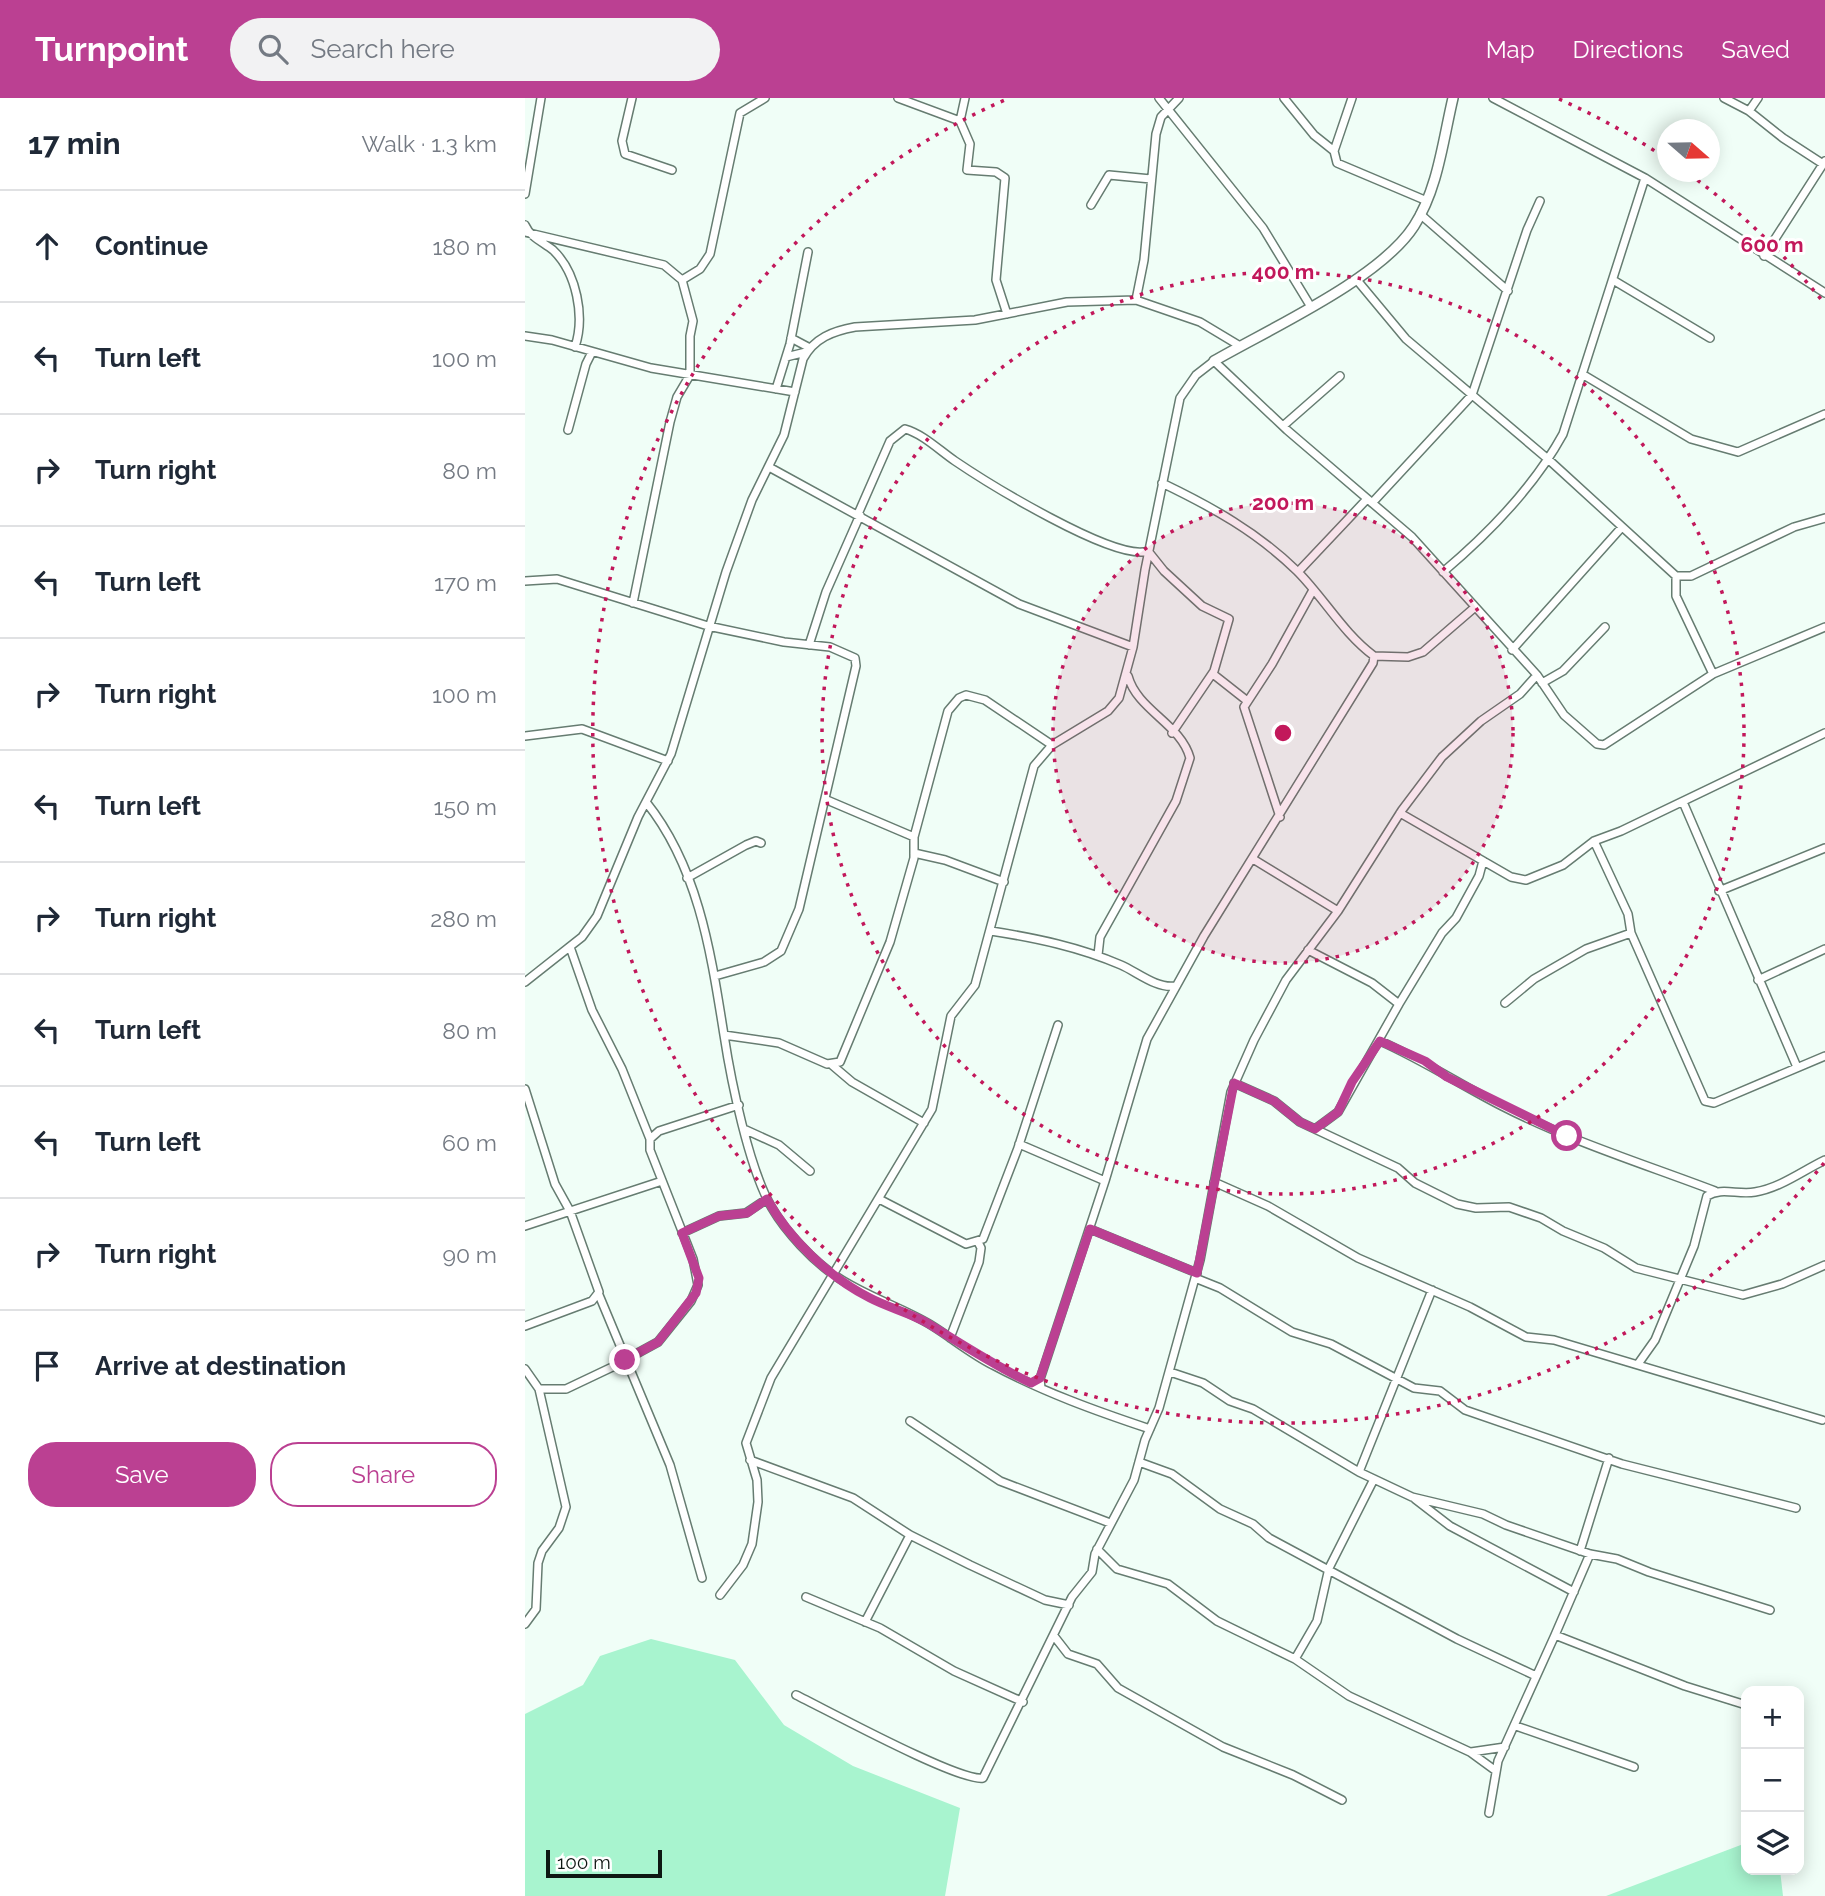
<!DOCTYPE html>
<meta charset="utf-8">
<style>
body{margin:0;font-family:Raleway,sans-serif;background:#f2f2f3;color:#1f2937}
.controls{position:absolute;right:21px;bottom:21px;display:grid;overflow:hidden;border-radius:14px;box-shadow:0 4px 18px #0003}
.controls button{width:63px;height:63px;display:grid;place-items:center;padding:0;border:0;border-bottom:2px solid #e0e1e3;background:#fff;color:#1f2937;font:35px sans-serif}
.compass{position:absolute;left:1132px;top:21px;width:63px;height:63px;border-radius:50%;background:#fff;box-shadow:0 4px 18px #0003;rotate:110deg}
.scale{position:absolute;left:21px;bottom:18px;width:116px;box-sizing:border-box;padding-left:7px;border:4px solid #0e1713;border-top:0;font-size:19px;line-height:24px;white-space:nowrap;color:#0e1713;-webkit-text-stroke:5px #fff;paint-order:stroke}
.stop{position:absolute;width:21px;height:21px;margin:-16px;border:5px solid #bb4092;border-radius:50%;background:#fff}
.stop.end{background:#bb4092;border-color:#fff;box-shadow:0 2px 7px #0008}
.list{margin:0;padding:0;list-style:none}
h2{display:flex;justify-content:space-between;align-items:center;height:91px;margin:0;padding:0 28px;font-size:30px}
h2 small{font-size:23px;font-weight:400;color:#747a83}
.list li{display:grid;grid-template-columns:46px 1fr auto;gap:21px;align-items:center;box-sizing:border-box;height:112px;padding:0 28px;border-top:2px solid #e0e1e3}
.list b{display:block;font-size:26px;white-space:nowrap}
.list em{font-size:23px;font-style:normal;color:#747a83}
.actions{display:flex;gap:14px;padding:21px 28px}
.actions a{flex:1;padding:16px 0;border:2px solid #bb4092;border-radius:28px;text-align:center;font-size:24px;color:#bb4092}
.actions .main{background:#bb4092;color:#fff}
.icon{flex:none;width:38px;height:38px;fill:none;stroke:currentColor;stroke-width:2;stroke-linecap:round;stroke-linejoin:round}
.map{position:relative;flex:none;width:1300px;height:1798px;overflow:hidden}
header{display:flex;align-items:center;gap:42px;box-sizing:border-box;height:98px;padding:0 35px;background:#bb4092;color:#fff}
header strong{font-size:33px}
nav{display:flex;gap:38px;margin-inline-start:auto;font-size:24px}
.search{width:490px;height:63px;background:#f2f2f3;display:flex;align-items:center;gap:18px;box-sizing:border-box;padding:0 24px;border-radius:38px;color:#747a83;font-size:26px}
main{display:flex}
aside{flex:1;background:#fff}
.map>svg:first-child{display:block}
.green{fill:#a8f4cf}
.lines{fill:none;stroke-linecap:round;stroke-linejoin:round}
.minor-casing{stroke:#667c71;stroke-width:10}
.tertiary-casing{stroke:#667c71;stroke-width:12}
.minor{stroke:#fff;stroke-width:7}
.tertiary{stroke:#fff;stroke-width:9}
.route{stroke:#bb4092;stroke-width:9}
.ring{fill:none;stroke:#c2185b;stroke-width:3.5;stroke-dasharray:3.5 7}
.centre{fill:#c2185b;stroke:#fff;stroke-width:3.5}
.ring-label{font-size:21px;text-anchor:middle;font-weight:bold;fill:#c2185b;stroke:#fff;stroke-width:6;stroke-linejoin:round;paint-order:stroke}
</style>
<header>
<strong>Turnpoint</strong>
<div class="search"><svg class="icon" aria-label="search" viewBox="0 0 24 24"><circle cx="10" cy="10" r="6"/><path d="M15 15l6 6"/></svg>Search here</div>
<nav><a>Map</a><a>Directions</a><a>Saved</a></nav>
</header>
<main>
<aside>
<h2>17 min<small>Walk · 1.3 km</small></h2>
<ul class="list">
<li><svg class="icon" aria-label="ahead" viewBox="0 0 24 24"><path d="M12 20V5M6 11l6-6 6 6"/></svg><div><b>Continue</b></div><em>180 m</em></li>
<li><svg class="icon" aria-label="left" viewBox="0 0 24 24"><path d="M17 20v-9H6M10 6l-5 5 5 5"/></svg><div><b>Turn left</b></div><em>100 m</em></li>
<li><svg class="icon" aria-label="right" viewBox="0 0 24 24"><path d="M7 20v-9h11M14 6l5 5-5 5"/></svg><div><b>Turn right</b></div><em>80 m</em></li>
<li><svg class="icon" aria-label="left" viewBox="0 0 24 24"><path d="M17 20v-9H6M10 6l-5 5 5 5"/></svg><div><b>Turn left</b></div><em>170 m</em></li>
<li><svg class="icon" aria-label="right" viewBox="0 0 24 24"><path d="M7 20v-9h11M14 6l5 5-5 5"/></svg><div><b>Turn right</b></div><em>100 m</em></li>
<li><svg class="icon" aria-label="left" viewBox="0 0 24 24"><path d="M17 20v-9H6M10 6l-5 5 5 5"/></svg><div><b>Turn left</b></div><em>150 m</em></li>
<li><svg class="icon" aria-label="right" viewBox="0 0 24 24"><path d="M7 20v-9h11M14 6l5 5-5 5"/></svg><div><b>Turn right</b></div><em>280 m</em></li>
<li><svg class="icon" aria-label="left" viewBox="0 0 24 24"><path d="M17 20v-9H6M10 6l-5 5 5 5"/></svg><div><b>Turn left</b></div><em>80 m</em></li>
<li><svg class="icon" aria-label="left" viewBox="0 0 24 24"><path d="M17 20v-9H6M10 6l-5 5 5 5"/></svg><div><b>Turn left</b></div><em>60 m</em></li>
<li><svg class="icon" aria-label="right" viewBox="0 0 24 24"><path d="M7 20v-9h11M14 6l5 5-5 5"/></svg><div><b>Turn right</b></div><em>90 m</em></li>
<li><svg class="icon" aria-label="arrive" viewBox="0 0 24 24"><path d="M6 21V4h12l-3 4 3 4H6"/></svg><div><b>Arrive at destination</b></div></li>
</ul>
<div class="actions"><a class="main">Save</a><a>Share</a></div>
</aside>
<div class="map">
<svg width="1300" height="1798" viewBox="0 0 1300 1798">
<rect width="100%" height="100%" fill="#f0fef7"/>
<path class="green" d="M 126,1541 L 210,1562 L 259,1627 L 328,1668 L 435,1710 L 420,1798 L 0,1798 L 0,1616 L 58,1587 L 75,1558 Z
M 1221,1745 L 1221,1772 L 1255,1772 L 1258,1798 L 1081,1798 Z"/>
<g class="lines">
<g class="minor-casing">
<path id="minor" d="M 107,0 L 97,43 L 100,56 L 147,72
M 373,0 L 435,23
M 440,0 L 435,23 L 445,46 L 442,72 L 471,74 L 480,80 L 471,182 L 482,216
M 634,0 L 738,130 L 786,209
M 759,0 L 789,37 L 809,53
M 827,0 L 809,53 L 812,65 L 902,103
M 968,0 L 1120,80 L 1300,195
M 1199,0 L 1224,13
M 1233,0 L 1224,13 L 1258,40 L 1298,66
M 0,96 L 16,0
M 566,107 L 584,77 L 626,81
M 895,116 L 983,193
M 0,127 C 5,139 18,144 28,152 C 52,175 60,219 50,249
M 0,134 L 139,167 L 157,182 L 168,223 L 165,238 L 165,277 L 152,299 L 145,324 L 108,505
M 1239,158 L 1300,63
M 831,181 L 881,241 L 1024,362 L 1151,478 L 1166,478 L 1269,429 L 1300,420
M 157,182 L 175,171 L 185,156 L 215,15 L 240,0
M 1088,182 L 1185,240
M 611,202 L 619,162 L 631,36 L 636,19 L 654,0
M 0,238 L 27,242 L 126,270 L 270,294
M 266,240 L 283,249
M 261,259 L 281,254
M 1057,276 L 1166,341 L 1213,354 L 1300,316
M 251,291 L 265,246 L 283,154
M 758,328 L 815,278
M 43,332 L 61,266 L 67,254
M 244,369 L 494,506 L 608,549
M 847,405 L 947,297 L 1002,132 L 1015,103
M 333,416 L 365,343 L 380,331 C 398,336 414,352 430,363 C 461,384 590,464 623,453 L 639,473 L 677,508 L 704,521 L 689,573 L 647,635
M 773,474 L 842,401
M 918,474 C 963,436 1010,387 1038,336 L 1120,80
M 1151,478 L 1151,498 L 1188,576
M 0,483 L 32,481 L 183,528 L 259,544 L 305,549 L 330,560 L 331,568 L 274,811 L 256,853 L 239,864 L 190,878
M 284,547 L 301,494 L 335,417
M 987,552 L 1097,429
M 849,558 L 883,559 L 898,554 L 949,510
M 688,576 L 721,602
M 1017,585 L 1038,573 L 1080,529
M 0,638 L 57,631 L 143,663
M 302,702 L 389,739
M 121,704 C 174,770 186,856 199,937 C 206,983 224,1071 247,1110 C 261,1134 288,1163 312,1179 C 342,1199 376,1209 406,1227 C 427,1240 446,1256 468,1267 C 518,1294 571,1313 625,1331
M 1158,704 L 1272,969
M 875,715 L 986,779 L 1001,782 L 1038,767 L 1069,743 L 1096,733 L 1300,635
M 755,719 L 719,609 L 747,566 L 788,492
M 389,755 L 420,762 L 479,784
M 728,761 L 813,813
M 162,780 L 221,747 L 231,743 L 236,745
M 1194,793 L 1300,750
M 466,833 C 511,840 554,849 596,867 C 612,874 632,891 650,888
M 1106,835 L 1180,1003 L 1189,1005 L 1300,958
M 45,849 L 67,912 L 97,971 L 125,1041
M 783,852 L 847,885 L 874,906
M 573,857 L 575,839 L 651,703 L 665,660 C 656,626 612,612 603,578
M 1233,882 L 1300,851
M 0,884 L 57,839 L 72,818 L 113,719 L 146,656 L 201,474 L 227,402 L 259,337 L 278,261 C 289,240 308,233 330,229 L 450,222 L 542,204 L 611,202 L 675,224 L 715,248
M 980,905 L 1009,881 L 1061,851 L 1106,835 L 1103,816 L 1069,743
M 199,937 L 254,945 L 302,966 L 315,964 L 365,844 L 389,760 L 389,739 L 423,613 L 434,600 L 441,597 L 460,602 L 527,647
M 855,943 C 898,962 936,987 977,1008 C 1045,1043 1119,1066 1190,1093
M 307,967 L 327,984 L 399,1025
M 709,985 L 749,1003 L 775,1024 L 873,1070 L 890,1085 L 932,1106 L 951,1110 L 984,1109 L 1016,1120 L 1038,1133 L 1079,1150 L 1111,1170 L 1218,1197 L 1257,1186 L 1300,1167
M 0,991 L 30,1086 L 45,1113 L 74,1194 L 67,1203 L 0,1228
M 790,1031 L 813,1014 L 874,906 L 917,835 L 931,820 L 954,778 L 958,763
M 221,1032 L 254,1047 L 285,1073
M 494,1046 L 580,1083
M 689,1084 L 743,1108 L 833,1160 L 945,1209 L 1001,1239 L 1029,1242 L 1297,1322
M 354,1101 L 441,1146 L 458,1141 L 493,1050 L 533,927
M 0,1128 L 137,1083
M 565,1131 L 672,1175
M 157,1135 L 194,1118 L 221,1115 L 242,1101
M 670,1180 L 695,1190 L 767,1234 L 806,1246 L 889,1290 L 915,1293 L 940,1312 L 1097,1366 L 1271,1410
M 74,1197 L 145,1367 L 177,1480
M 425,1240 L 454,1164 L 456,1150 L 453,1144
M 100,1262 L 133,1244 L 166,1203 L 173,1187 L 168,1161 L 125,1052 L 125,1041 L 134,1033 L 214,1007
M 1113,1266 L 1130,1242 L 1169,1148 L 1182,1098 C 1196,1089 1213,1097 1230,1094 C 1255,1090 1277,1073 1300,1062
M 0,1271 L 14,1291 L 41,1409 L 34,1430 L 17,1453 L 13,1465 L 11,1511 L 0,1526
M 645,1274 L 678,1285 L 705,1303 L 728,1311 L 834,1374 L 887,1399 L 958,1416 L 981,1427 L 1065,1456 L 1092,1461 L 1124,1474 L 1245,1512
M 516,1290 L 515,1281 L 580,1083 L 622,941 L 679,838 L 848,565 L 849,558 C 818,535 799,500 772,473 C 732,434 687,409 637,385
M 14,1291 L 41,1291 L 100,1263
M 385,1323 L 475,1383 L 585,1425
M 225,1362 L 328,1400 L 385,1437 L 445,1467 L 520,1502 L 544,1507
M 614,1364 L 647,1376 L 695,1411 L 728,1426 L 744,1440 L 932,1541 L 1011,1578
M 834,1374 L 907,1192
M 849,1381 L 804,1470 L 792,1523 L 770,1561 L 824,1598 L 945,1654 L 971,1673
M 890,1401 L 925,1428 L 1049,1494
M 572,1451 L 592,1471 L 643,1486 L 692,1523 L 770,1561
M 1055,1453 L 1084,1360
M 1065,1456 L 1030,1537 L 1160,1588 L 1221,1607
M 195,1497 L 218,1467 L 227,1446 L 233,1404 L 232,1382 L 221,1345 L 246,1280 L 407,1011 L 426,918 L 450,887 L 509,668 L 527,647 L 583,613 L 594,600 L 608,549 L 620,472 L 655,300 L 671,277 L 689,263 L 762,332 L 887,439 L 1012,577 L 1039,617 L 1072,646 L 1079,647 L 1188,576 L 1300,529
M 281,1499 L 355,1530 L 429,1573 L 498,1604
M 340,1524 L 385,1437
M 529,1538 L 543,1556 L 572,1566 L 593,1590 L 698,1649 L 768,1677 L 817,1702
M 271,1597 C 302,1612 434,1684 458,1680 L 547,1499 L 567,1474 L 570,1456 L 609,1382 L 620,1342 L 634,1310 L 675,1162 L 706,994 L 729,942 L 761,882 L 813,813 L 877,712 L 917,659 L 956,623 L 995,596 L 1012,577
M 991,1628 L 1109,1669
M 946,1654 L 980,1649
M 964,1715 L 973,1663 L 1030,1537"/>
</g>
<g class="tertiary-casing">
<path id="tertiary" d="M 689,263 C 744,231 855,181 889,128 C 913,91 918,42 928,0"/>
</g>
<use href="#minor" class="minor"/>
<use href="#tertiary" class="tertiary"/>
</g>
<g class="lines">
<path class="route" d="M 100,1262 L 133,1244 L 171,1195 L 174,1180 L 157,1135 L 194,1118 L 222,1115 L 242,1101 C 264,1141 305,1180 345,1200 C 364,1210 386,1215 404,1226 C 438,1247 470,1268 506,1285 L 515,1280 L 565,1131 L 672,1175 L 709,985 L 749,1003 L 775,1024 L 790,1031 L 813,1014 L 827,984 L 855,943 L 900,963 L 922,979 L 1042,1038"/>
</g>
<circle cx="758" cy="635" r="230" fill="#c2185b" fill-opacity=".12"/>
<g class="ring">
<circle cx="758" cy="635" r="230"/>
<circle cx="758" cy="635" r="461"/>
<path d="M1299 1065A691 691 0 1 1 482 1M1034 1A691 691 0 0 1 1139 59M1164 76A691 691 0 0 1 1299 205"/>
</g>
<circle cx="758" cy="635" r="10" class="centre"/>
<g class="ring-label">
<text x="1247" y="154">600 m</text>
<text x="758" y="181">400 m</text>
<text x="758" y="412">200 m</text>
</g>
</svg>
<div class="controls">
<button>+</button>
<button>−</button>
<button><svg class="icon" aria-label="layers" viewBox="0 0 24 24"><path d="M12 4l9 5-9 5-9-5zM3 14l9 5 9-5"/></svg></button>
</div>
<svg class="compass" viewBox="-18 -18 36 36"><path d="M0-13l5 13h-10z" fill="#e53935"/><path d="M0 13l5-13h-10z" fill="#747a83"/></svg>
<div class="scale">100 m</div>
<div class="stop" style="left:1042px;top:1038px"></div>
<div class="stop end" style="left:100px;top:1262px"></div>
</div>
</main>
